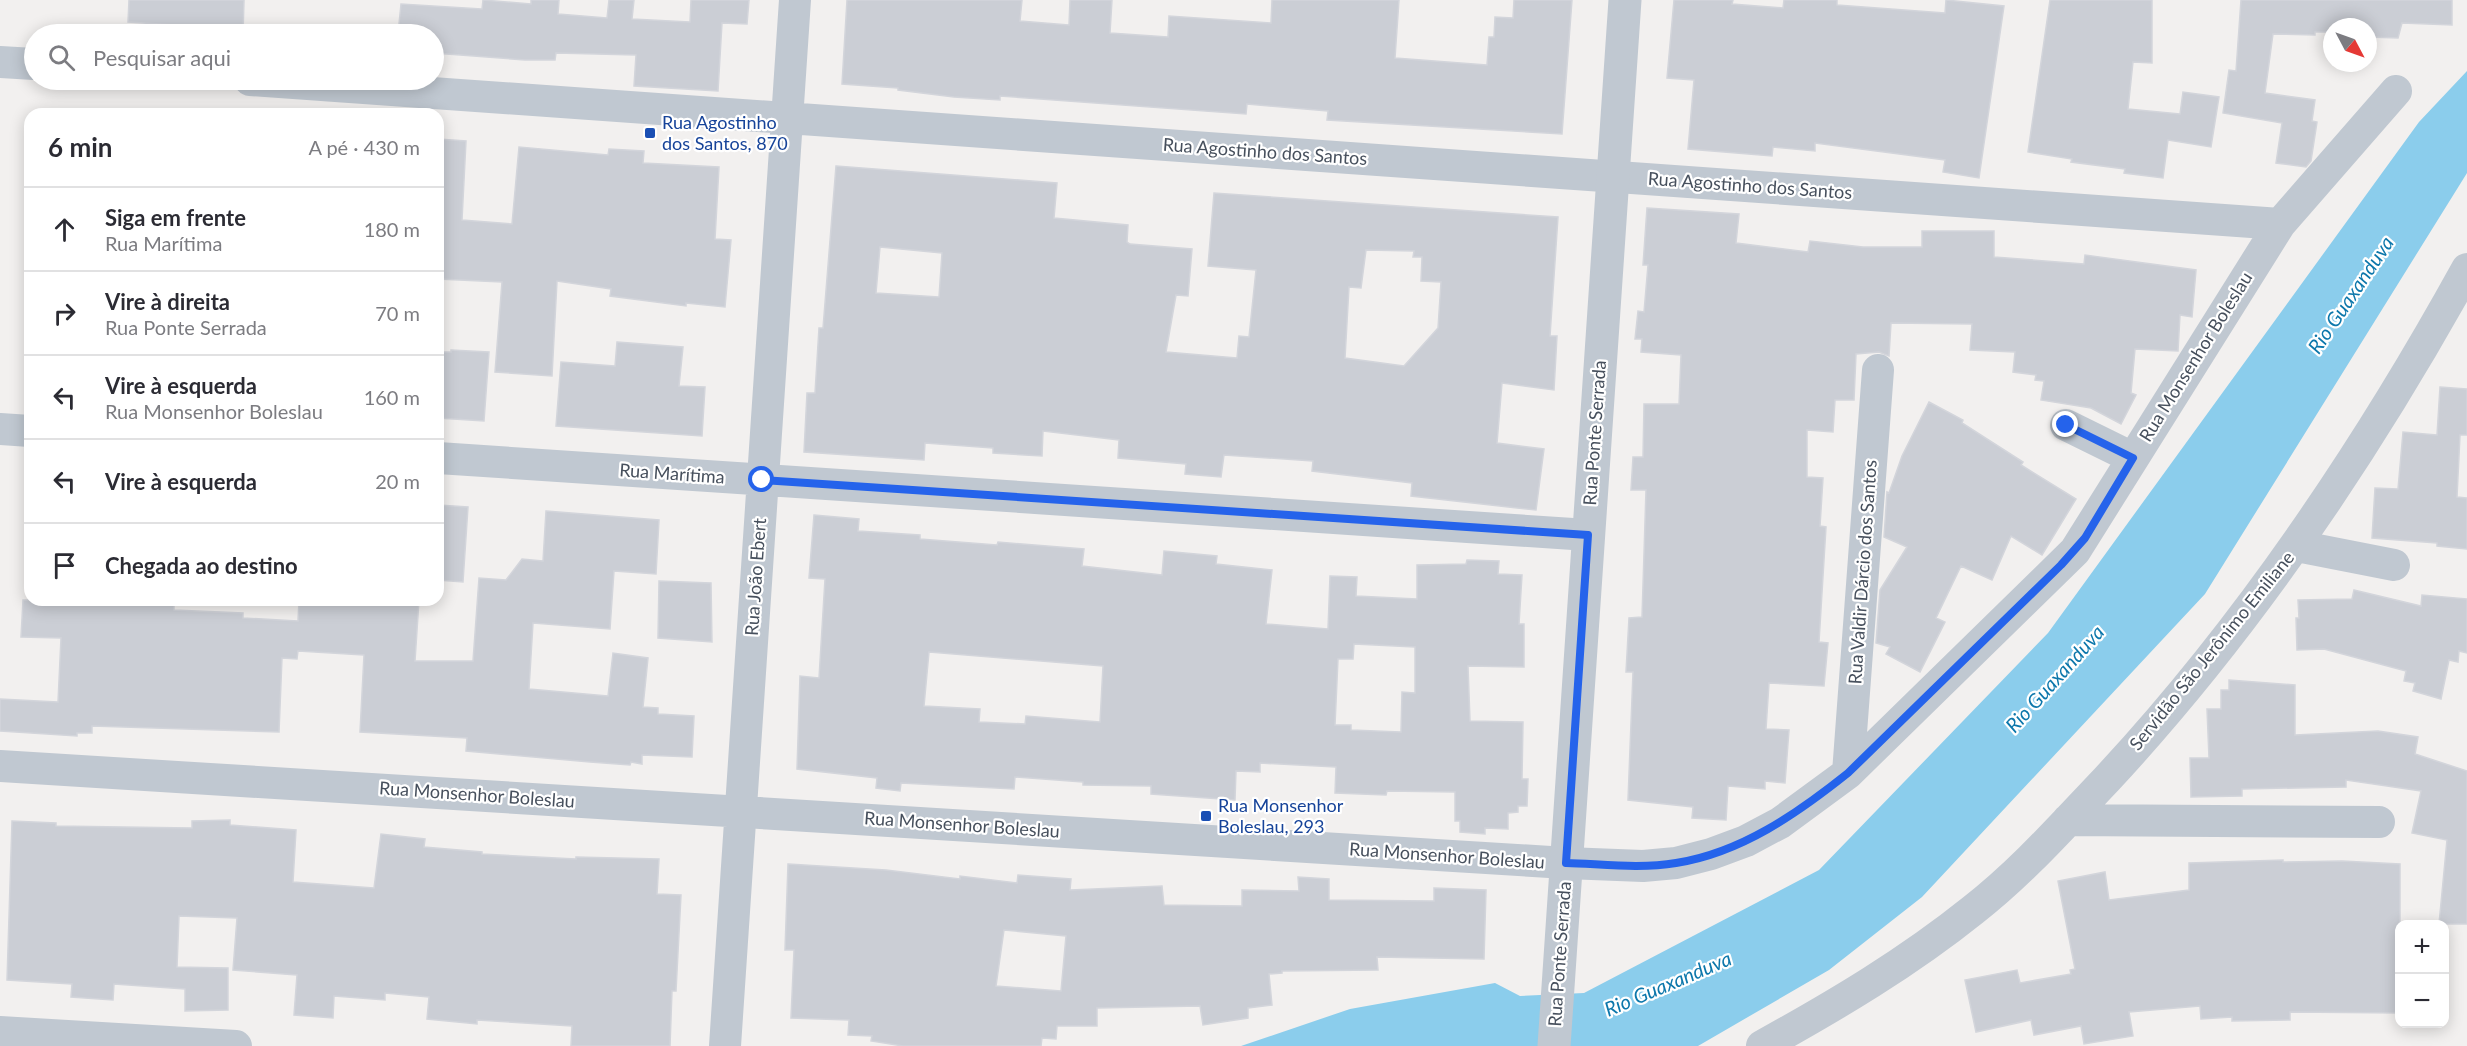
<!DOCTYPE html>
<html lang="pt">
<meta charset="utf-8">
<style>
body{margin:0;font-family:Lato,sans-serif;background:#f2f2f3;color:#2b2b33}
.controls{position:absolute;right:18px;bottom:18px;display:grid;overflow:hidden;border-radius:12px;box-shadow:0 3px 15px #0003}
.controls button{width:54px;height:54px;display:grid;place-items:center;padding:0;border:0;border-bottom:2px solid #e1e1e2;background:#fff;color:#2b2b33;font:30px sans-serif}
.compass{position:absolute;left:2323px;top:18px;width:54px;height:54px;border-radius:50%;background:#fff;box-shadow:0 3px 15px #0003;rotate:131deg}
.stop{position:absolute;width:18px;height:18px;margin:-14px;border:4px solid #2563eb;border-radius:50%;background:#fff}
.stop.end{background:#2563eb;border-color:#fff;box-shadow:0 2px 6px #0008}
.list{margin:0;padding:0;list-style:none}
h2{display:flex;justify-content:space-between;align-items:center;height:78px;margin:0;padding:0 24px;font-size:26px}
h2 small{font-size:20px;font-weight:400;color:#7c7c81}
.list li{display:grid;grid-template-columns:39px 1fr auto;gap:18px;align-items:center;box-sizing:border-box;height:84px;padding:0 24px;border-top:2px solid #e1e1e2}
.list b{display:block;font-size:22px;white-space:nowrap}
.list p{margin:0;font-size:20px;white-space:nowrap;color:#7c7c81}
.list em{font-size:20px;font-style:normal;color:#7c7c81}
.icon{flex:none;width:33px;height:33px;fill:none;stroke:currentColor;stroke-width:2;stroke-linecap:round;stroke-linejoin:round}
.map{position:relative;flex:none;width:2467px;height:1046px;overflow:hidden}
.search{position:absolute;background:#fff;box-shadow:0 3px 15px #0003;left:24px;top:24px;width:420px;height:66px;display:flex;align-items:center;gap:15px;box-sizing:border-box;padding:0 21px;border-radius:33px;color:#7c7c81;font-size:22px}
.panel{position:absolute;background:#fff;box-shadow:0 3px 15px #0003;left:24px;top:108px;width:420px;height:498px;border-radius:18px}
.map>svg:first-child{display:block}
.water{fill:#8bcdec}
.building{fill:#cbced5;stroke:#d3d5db;stroke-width:1.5;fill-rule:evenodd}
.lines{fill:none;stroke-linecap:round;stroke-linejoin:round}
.minor{stroke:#c0c8d1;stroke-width:32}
.tertiary{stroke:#c0c8d1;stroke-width:33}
.route{stroke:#2563eb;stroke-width:8}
.transit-dot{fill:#1a4fb4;stroke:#fff;stroke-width:2}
.labels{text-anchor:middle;stroke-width:4.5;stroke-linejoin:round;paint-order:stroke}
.transit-label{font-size:18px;fill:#164399;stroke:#fff;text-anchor:start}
.street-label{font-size:18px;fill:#47505d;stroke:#fff}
.water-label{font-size:20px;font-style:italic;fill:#0c77ab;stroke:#fff}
</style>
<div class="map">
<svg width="2467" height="1046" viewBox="0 0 2467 1046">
<rect width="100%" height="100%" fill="#f2f0ef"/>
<path class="water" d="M 2467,71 L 2467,173 L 2205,594 L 1922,897 L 1829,970 L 1698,1046 L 1241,1046 L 1350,1009 L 1495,983 L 1520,996 L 1584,993 L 1819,870 L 2048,633 L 2419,122 Z"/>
<path class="building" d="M 129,0 L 244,0 L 243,34 L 189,34 L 189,26 L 128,22 Z
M 483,0 L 531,4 L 531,0 L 559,0 L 558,14 L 607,18 L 609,0 L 634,0 L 632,19 L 690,22 L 691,0 L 749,0 L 747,24 L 722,23 L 718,91 L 634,86 L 636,55 L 556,53 L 555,60 L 525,60 L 434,53 L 434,34 L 398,34 L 401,4 L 482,9 Z
M 847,0 L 1022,0 L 1020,21 L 1069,25 L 1070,0 L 1112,0 L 1110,33 L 1168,37 L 1169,16 L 1271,23 L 1272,0 L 1399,0 L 1395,58 L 1487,65 L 1489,37 L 1494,37 L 1495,17 L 1513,18 L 1514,0 L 1572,0 L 1562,134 L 1327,120 L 1328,111 L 1247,104 L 1246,114 L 1000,96 L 1000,100 L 954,97 L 898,90 L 898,88 L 842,84 Z
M 1674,0 L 1733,0 L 1732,4 L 1783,8 L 1784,0 L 1837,0 L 1837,5 L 1945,13 L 1946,0 L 2004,6 L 1979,178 L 1943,172 L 1945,160 L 1815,143 L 1815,151 L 1773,147 L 1772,156 L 1688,149 L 1694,80 L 1667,78 Z
M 2050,0 L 2152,0 L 2152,63 L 2133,62 L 2128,109 L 2180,114 L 2183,92 L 2219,97 L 2211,147 L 2168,140 L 2163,178 L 2124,173 L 2125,169 L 2071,162 L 2072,159 L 2028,152 Z
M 2241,0 L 2452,0 L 2452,25 L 2402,23 L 2398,38 L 2368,37 L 2368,27 L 2332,27 L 2332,32 L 2315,32 L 2315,35 L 2273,34 L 2265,93 L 2315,100 L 2312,121 L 2317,122 L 2311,161 L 2306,167 L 2276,163 L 2282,123 L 2223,113 L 2229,70 L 2236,71 Z
M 438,139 L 466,141 L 462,220 L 512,224 L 519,147 L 608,155 L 609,149 L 644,151 L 643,163 L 719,167 L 715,239 L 731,240 L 725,307 L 686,303 L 686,306 L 610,296 L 611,289 L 557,281 L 552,376 L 495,372 L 502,282 L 438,279 Z
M 836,166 L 1057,183 L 1054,218 L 1128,225 L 1127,242 L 1130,244 L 1192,249 L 1188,296 L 1176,295 L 1166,352 L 1237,358 L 1239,336 L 1249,337 L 1256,270 L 1208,266 L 1214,193 L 1558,217 L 1550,336 L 1557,336 L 1554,390 L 1502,383 L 1497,443 L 1544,449 L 1536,510 L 1411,496 L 1412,483 L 1312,471 L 1313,461 L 1224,455 L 1221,477 L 1185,474 L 1186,464 L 1118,458 L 1119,440 L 1043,431 L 1042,456 L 993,453 L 993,448 L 925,443 L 924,460 L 804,452 L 807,393 L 815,393 L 819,328 L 823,328 ZM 880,247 L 942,253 L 939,297 L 876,293 ZM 1366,250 L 1414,251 L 1413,257 L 1422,257 L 1421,281 L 1441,282 L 1438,328 L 1404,366 L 1345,358 L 1349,287 L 1361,288 Z
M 1647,208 L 1739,214 L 1736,243 L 1808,252 L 1810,241 L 1863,247 L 1922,247 L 1922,231 L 1994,231 L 1994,257 L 2084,264 L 2085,255 L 2196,270 L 2192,317 L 2180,315 L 2178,351 L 2135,349 L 2131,393 L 2136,395 L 2121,424 L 2091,408 L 2041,400 L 2044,381 L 2035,380 L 2036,375 L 2013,372 L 2015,352 L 1970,350 L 1972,324 L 1891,323 L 1889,356 L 1879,352 L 1856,354 L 1854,400 L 1835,400 L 1833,432 L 1807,430 L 1807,477 L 1823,478 L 1820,526 L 1826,527 L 1819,642 L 1828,643 L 1824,686 L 1769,683 L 1766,729 L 1789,730 L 1785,783 L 1765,781 L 1765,789 L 1728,786 L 1726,820 L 1692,818 L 1693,807 L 1628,800 L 1633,672 L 1626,672 L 1629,618 L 1642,617 L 1646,490 L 1631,490 L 1633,457 L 1643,457 L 1644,404 L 1679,404 L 1681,355 L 1641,352 L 1642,339 L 1635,339 L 1638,311 L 1644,312 L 1648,265 L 1643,265 Z
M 617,342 L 683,347 L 679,386 L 705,387 L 702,436 L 556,426 L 561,362 L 615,366 Z
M 451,350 L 489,352 L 484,421 L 438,418 L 440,363 L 443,363 L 443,352 L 451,352 Z
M 2440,387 L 2467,389 L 2467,435 L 2460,435 L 2457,497 L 2467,498 L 2467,549 L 2437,546 L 2437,543 L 2372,538 L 2375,488 L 2398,489 L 2403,432 L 2437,435 Z
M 1929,402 L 1963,420 L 1962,423 L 2023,462 L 2021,465 L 2076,499 L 2042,555 L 2011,536 L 1992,580 L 1961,566 L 1936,618 L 1945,622 L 1920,672 L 1886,654 L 1890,647 L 1876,643 L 1880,590 L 1907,547 L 1884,537 L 1887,492 L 1889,493 L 1902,456 Z
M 438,505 L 468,507 L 463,582 L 438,580 Z
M 546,511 L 659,520 L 656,574 L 614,571 L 610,629 L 533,623 L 529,689 L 608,696 L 613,653 L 648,658 L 643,707 L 658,708 L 658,714 L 694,716 L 692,757 L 642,755 L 642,764 L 631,762 L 630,765 L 590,762 L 466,751 L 467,738 L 360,732 L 364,655 L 298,651 L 297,659 L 282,658 L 279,732 L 92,726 L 92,733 L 77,733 L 77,736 L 0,731 L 0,699 L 58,702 L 61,638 L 21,637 L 23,600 L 174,600 L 174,610 L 243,613 L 243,618 L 298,621 L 299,600 L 419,600 L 415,661 L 473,661 L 479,578 L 506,580 L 522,559 L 543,561 Z
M 814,515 L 859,519 L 858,531 L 920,535 L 920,539 L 997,545 L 998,542 L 1084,549 L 1082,566 L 1162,575 L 1164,551 L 1217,556 L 1216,564 L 1272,570 L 1266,624 L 1328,629 L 1330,576 L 1357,577 L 1356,596 L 1417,599 L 1417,565 L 1466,564 L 1467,560 L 1499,561 L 1498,574 L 1522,575 L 1519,624 L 1524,624 L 1524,667 L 1468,666 L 1470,721 L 1523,722 L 1522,779 L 1528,779 L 1527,806 L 1518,806 L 1518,812 L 1508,813 L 1508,829 L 1485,828 L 1485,834 L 1460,832 L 1460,821 L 1455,821 L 1455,792 L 1387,791 L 1386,795 L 1335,793 L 1336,767 L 1260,763 L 1260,772 L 1236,771 L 1235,800 L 1151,794 L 1151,786 L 1083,785 L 1083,782 L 1015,777 L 1014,789 L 901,783 L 900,791 L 876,788 L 877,778 L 797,769 L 800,676 L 819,678 L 825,579 L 809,578 ZM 1354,644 L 1415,647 L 1415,693 L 1402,692 L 1401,732 L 1351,730 L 1351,725 L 1335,725 L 1338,659 L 1353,659 ZM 929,652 L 1103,666 L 1100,722 L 1026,716 L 1025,724 L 979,722 L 980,709 L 924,706 Z
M 659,581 L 711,583 L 712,642 L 658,638 Z
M 2354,590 L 2421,606 L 2422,595 L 2467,599 L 2467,653 L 2459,651 L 2458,662 L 2449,660 L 2441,699 L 2413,691 L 2415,683 L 2404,681 L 2406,671 L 2324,649 L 2297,650 L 2296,618 L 2299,618 L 2298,600 L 2352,599 Z
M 2229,680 L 2295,685 L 2295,735 L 2378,731 L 2418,737 L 2415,754 L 2467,771 L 2467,924 L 2439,924 L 2447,840 L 2412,833 L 2421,791 L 2346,780 L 2346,787 L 2242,789 L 2242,796 L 2191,797 L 2190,758 L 2209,758 L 2207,709 L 2221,709 L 2221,690 L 2229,690 Z
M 230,820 L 230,825 L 296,830 L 293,882 L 374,888 L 381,834 L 425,839 L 424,847 L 482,852 L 482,854 L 576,859 L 576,857 L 659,859 L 657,894 L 681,895 L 676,991 L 672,991 L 670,1046 L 571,1046 L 572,1026 L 477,1020 L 477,1024 L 427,1019 L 429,997 L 385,993 L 385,1000 L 334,996 L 333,1018 L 294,1015 L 297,975 L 233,970 L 237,918 L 179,916 L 177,967 L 228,968 L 228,1010 L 185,1011 L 185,989 L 114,984 L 113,1000 L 71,997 L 72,984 L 7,980 L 12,821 L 56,823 L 56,826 L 192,828 L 192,821 Z
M 2283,860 L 2283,862 L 2342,861 L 2400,864 L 2400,1013 L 2290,1012 L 2290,1020 L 2232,1021 L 2232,1017 L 2201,1019 L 2200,1006 L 2129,1012 L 2133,1036 L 2084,1044 L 2081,1026 L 2034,1035 L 2031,1020 L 1976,1032 L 1965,980 L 2017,970 L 2020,983 L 2071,974 L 2070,970 L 2075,969 L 2058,881 L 2105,872 L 2109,900 L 2189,890 L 2189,863 Z
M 788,864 L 886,870 L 960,879 L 960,876 L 1017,883 L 1018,875 L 1071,879 L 1070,890 L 1162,886 L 1164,905 L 1242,906 L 1242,890 L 1299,891 L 1298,877 L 1329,879 L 1329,900 L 1434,901 L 1434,888 L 1486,890 L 1484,959 L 1377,957 L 1378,970 L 1282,971 L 1282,973 L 1269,974 L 1272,1005 L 1248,1008 L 1248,1018 L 1203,1025 L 1200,1006 L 1097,1008 L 1097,1026 L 1057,1026 L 1056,1039 L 1042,1038 L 1041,1046 L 903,1046 L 871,1041 L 872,1036 L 848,1035 L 849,1020 L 791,1018 L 794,950 L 785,950 ZM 1004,930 L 1066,936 L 1061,991 L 996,986 Z"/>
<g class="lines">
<path class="minor" d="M 0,62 L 34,64
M 250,80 L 2280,224
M 2066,425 L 2133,458
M 0,429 L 30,431
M 438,458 L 1588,535
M 2297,546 L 2394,565
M 0,766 L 1566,863 L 1643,866 L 1676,863 L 1711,854 L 1746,841 L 1780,823 L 1848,773 L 2075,551 L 2280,224 L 2396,91
M 1848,773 L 1878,370
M 2068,820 L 2379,822
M 0,1032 L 236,1046
M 725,1046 L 795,0
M 1762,1046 C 1836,1005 1907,963 1973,910 C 2022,872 2064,824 2107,779 C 2249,626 2366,452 2467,269"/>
<path class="tertiary" d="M 1554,1046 L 1625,0"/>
</g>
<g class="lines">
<path class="route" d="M 762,480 L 1588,535 L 1566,863 C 1602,864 1640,869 1676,863 C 1741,853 1798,813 1848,773 L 2061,565 L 2085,538 L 2133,458 L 2066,425"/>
</g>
<g class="transit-dot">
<rect x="644" y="127" width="12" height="12" rx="3"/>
<rect x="1200" y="810" width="12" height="12" rx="3"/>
</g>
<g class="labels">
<g class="transit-label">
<text x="662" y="129">Rua Agostinho<tspan x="662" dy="21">dos Santos, 870</tspan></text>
<text x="1218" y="812">Rua Monsenhor<tspan x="1218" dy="21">Boleslau, 293</tspan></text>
</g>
<g class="street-label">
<text transform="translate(1265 152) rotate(4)" y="6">Rua Agostinho dos Santos</text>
<text transform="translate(1750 186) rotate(4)" y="6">Rua Agostinho dos Santos</text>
<text transform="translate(2196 357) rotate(-58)" y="6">Rua Monsenhor Boleslau</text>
<text transform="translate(1595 433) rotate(-86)" y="6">Rua Ponte Serrada</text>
<text transform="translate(672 474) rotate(4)" y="6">Rua Marítima</text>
<text transform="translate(1863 572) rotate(-86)" y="6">Rua Valdir Dárcio dos Santos</text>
<text transform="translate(756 577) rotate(-86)" y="6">Rua João Ebert</text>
<text transform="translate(2212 651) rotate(-51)" y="6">Servidão São Jerônimo Emiliane</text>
<text transform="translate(477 795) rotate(4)" y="6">Rua Monsenhor Boleslau</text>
<text transform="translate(962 825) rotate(4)" y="6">Rua Monsenhor Boleslau</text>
<text transform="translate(1447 856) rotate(4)" y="6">Rua Monsenhor Boleslau</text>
<text transform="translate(1560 954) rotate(-86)" y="6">Rua Ponte Serrada</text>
</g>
<g class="water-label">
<text transform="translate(2351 295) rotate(-56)" y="7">Rio Guaxanduva</text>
<text transform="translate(2055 679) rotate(-48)" y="7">Rio Guaxanduva</text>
<text transform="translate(1668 984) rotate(-23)" y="7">Rio Guaxanduva</text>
</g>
</g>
</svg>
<div class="controls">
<button>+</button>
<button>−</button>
</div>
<svg class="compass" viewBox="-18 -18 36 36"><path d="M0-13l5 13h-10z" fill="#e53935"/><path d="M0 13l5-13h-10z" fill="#7c7c81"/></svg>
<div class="stop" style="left:762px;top:480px"></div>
<div class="stop end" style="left:2066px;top:425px"></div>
<div class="search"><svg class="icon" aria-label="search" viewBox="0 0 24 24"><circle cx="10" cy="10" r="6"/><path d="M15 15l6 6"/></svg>Pesquisar aqui</div>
<section class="panel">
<h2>6 min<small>A pé · 430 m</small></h2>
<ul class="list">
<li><svg class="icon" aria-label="ahead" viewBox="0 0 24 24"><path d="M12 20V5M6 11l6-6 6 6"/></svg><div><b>Siga em frente</b><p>Rua Marítima</p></div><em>180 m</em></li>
<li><svg class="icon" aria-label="right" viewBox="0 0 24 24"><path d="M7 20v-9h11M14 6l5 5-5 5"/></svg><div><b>Vire à direita</b><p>Rua Ponte Serrada</p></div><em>70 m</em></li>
<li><svg class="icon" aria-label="left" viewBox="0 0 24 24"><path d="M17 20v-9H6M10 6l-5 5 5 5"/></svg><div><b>Vire à esquerda</b><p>Rua Monsenhor Boleslau</p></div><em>160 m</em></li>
<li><svg class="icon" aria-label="left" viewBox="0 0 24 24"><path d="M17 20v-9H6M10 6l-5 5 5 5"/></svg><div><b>Vire à esquerda</b></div><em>20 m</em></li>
<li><svg class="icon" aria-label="arrive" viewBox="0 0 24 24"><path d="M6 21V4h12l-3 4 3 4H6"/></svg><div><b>Chegada ao destino</b></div></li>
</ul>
</section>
</div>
